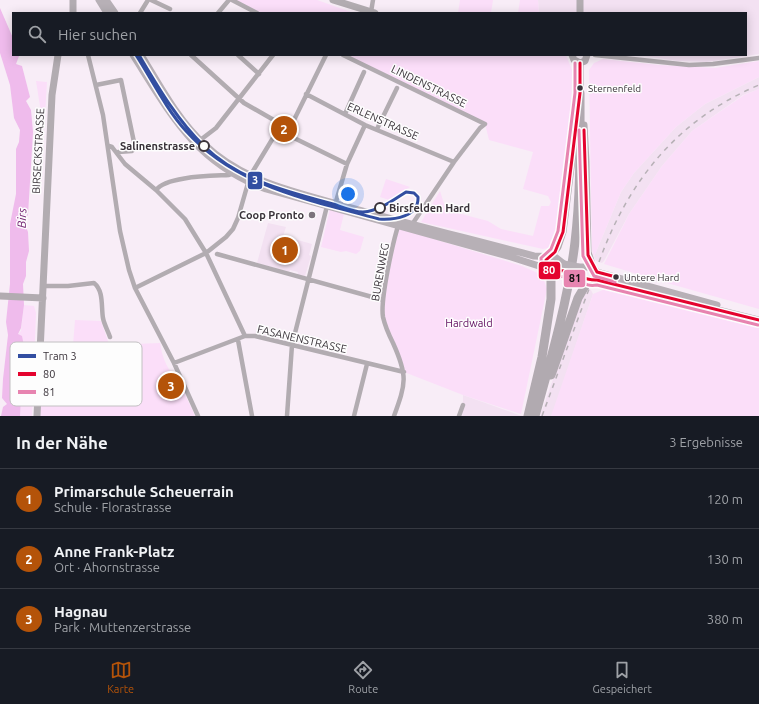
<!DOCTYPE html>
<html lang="de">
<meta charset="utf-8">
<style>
body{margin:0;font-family:Ubuntu,sans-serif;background:#20242c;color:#f1f3f6}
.you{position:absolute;left:348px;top:194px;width:14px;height:14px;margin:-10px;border:3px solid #fff;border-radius:50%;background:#1a73e8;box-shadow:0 0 0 6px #1a73e833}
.badge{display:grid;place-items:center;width:26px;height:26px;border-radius:50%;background:#b45309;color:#fff;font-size:13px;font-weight:700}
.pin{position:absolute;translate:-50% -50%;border:2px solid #fff;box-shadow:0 1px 4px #0006}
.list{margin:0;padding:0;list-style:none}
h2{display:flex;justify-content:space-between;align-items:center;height:52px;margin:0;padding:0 16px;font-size:17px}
h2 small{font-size:13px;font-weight:400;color:#9ea1a6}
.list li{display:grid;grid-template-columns:26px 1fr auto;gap:12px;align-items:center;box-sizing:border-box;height:60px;padding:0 16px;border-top:1px solid #363941}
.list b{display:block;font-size:15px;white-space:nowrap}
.list p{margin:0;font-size:13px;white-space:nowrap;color:#9ea1a6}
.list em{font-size:13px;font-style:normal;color:#9ea1a6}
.icon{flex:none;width:22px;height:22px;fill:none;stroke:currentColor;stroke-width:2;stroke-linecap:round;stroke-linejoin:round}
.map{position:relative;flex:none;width:759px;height:416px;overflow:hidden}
.search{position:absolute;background:#171b24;box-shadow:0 2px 10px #0003;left:12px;right:12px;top:12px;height:44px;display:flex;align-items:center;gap:10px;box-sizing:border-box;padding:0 14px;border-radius:0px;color:#9ea1a6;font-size:15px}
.sheet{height:232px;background:#171b24}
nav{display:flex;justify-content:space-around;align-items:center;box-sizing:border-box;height:56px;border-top:1px solid #363941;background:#171b24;font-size:11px;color:#9ea1a6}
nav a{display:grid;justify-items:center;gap:2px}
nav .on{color:#b45309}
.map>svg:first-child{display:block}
.built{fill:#f3e1f2}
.green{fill:#fbdef9}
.water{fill:#efbbec}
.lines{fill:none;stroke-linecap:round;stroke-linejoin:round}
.street{stroke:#b2acb1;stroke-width:4.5}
.secondary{stroke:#b2acb1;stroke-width:7}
.primary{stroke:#b7b0b6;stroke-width:7}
.highway{stroke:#b1aab0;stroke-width:9}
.rail{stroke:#b7b1b6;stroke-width:1.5;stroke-dasharray:5 5;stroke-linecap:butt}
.primary-bridge{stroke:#b7b0b6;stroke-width:7}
.bus-1-casing{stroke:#fdfdfd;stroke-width:6}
.bus-2-casing{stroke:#fdfdfd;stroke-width:6}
.bus-1{stroke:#e4032e;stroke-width:3}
.bus-2{stroke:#e784b0;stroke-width:3}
.tram-1-casing{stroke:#fdfdfd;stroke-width:6}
.tram-1{stroke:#324ea1;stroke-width:3}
.bus-dot{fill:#3a333a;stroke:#fdfdfd;stroke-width:1.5}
.stop-dot{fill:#fdfdfd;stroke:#3a333a;stroke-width:2}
.poi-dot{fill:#7c747c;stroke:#fdfdfd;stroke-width:1.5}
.labels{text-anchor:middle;stroke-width:3;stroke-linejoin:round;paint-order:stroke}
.bus-label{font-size:10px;fill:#3a333a;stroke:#fdfdfd;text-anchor:start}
.street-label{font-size:11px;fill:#3a333a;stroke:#fdfdfd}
.stop-label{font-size:11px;font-weight:bold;fill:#3a333a;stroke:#fdfdfd;text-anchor:end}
.poi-label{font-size:11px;font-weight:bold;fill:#3a333a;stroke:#fdfdfd;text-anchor:end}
.park-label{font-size:11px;fill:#611061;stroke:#fdfdfd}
.water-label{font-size:12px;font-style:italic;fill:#752674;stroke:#fdfdfd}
.key{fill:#fdfdfd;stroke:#c2c0c2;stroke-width:1}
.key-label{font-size:11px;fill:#3a333a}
.line-badge{stroke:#fdfdfd;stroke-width:1.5}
.badge-label{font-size:11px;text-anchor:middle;font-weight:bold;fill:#fff}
.pale-badge-label{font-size:11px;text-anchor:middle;font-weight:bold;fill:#111}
</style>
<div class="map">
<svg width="759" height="416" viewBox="0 0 759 416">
<rect width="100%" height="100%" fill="#f8edf7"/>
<path class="built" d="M 538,0 L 759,0 L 759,54 L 707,62 L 678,61 L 638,55 L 746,55 L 746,13 L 539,13 Z
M 759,77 L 759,89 L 743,95 L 692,131 L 662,166 L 629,214 L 604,261 L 602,263 L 596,261 L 594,257 L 621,192 L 634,173 L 676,127 L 705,104 Z
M 268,223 L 286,227 L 283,236 L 312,244 L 309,255 L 311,256 L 305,276 L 297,275 L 298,272 L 290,270 L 289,272 L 257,263 Z
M 587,288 L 591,290 L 593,294 L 553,413 L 551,416 L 540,416 L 584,292 Z
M 463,395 L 519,415 L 525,416 L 459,416 L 463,405 Z"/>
<path class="green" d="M 232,0 L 317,0 L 354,13 L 257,13 Z
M 460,0 L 493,0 L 491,13 L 458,13 Z
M 520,0 L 538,0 L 539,13 L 518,13 Z
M 343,55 L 566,55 L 572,70 L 571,108 L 562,206 L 556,241 L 548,248 L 543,249 L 421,222 L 440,191 L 446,210 L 488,221 L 501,229 L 533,236 L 541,206 L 549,206 L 551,202 L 548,196 L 523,189 L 533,152 L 489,140 L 485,124 Z
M 603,59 L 659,65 L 715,68 L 759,61 L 759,77 L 705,104 L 676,127 L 634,173 L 621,192 L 594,257 L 592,250 L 589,70 L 594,63 Z
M 36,81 L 47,82 L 44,131 Z
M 759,89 L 759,309 L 667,283 L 604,264 L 629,214 L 662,166 L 692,131 L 744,95 Z
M 386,179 L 410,187 L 389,200 L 380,197 Z
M 330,209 L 344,214 L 340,230 L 364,237 L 360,251 L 356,254 L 346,251 L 341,252 L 321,247 Z
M 398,228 L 522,266 L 542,275 L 547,289 L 521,414 L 463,395 L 404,372 L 386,328 L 383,303 Z
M 605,289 L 759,326 L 759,416 L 551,416 L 593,294 Z
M 24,305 L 34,306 L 36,313 L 32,416 L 20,416 L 24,346 L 18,334 L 21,331 Z
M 75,320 L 101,321 L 111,350 L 135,344 L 160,343 C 162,355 165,365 174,376 L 176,375 L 195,416 L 40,416 L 43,364 L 72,358 Z"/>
<path class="water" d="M 0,8 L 13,38 L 13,55 L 19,56 L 16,64 L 22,66 L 30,97 L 26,101 L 31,110 L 33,132 L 28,215 L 24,222 L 28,232 L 29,251 L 26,262 L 26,276 L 23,284 L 24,305 L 21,328 L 18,334 L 22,336 L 24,346 L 20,416 L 1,416 L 3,407 L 7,404 L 2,398 L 3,379 L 8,335 L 6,322 L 10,284 L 10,224 L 16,194 L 16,149 L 19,142 L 20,130 L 14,118 L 10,85 L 0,53 Z"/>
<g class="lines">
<path class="street" d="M 151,0 L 170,9
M 232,0 L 257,13
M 371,12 L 373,0
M 140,13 L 148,0
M 218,13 L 229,0
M 88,55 L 103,115 L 120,231 L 129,270 L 135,288 L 174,363 L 198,416
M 191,55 L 244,103 L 279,123 L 282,129 L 292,137 L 347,164
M 238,55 L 259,74
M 343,55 L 485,124 L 480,128 L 454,162 L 411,226
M 595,55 L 689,65 L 713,64 L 759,58
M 96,85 L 121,80 L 135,147 L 132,151 L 118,152
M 306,94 L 365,125 L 454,162
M 345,114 L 364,72
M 377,129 L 397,88
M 199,141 L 216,128 L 273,55
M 109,146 L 112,147 L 125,164 L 156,190 L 185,219 L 206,253 L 245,336
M 156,190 C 166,176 212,176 229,175 L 234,173
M 335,205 L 347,164 L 365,125
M 217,254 L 383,300
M 43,286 L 68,286 L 94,283 C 104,291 101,307 103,318 C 104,324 108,331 110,337
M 135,288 L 206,253 L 226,237 L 233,229 L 238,218 L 250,176 L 276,133 L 291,126 L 326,55
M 238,340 L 252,416
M 174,363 L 245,336 L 255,336 L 404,372
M 287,416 L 292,345 L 327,206
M 354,416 L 367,364
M 394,416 C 406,383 408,376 393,343 C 389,335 385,326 383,317 C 380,300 393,241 399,223
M 459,416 L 463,405"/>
<path class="secondary" d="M 73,0 L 73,13
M 333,0 L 375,13
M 580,0 L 580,13
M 572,55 L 574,60 L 580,63 L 585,61 L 587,55
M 580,63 L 580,97
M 584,125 L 586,162 L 588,252 L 593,267
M 550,257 L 558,247 L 563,232 L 577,119
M 0,296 L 43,298
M 37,416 L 52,95 L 58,55"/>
<path class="primary" d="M 99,0 L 107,13
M 106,0 L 115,13
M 133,55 C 171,115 196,163 266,189 L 511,257 L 542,267 L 551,272 L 563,271
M 141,55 C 160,85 177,119 204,144 C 244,183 300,193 352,208 C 413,225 474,240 534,256 L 555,257 L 564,264
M 578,267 L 593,267 L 597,272 L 717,305
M 577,274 L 588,281 L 597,280 L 759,320"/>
<path class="highway" d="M 551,375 L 578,298 L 588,281
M 528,416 L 542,357 L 551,299 L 551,272
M 535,416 C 551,359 568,301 575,242 C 581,192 580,143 580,93"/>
<path class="rail" d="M 599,262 C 628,181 678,119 759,85
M 542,416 L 589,289"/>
<path class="primary-bridge" d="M 564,264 L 578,267
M 563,271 L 577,274"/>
<g class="bus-1-casing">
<path id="bus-1" d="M 580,63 L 580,93 L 563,232 L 555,252 L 546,260 L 546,269 C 553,273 557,270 564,271 C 577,273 584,281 597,280 L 759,320
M 584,130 L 588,255 L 597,272 L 616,277"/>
</g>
<g class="bus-2-casing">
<path id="bus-2" d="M 575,63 L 575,93 L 558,231 L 551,249 L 541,258 L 542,272 C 551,279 562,275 573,278 C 584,281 584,287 597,285 L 758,325
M 579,130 L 583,256 L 594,276 L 615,282"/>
</g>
<use href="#bus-1" class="bus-1"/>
<use href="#bus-2" class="bus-2"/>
<g class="tram-1-casing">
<path id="tram-1" d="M 136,55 C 152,80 166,109 186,131 C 236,187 310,200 379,219 C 394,220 419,217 418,197 L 414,193 L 406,192 C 392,201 379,211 363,212 C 353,212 342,207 333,204 C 288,192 238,180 204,146 C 177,120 158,87 139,55"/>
</g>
<use href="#tram-1" class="tram-1"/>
</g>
<g class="bus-dot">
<circle cx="580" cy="88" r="3.5"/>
<circle cx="616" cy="277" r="3.5"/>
</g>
<g class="stop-dot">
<circle cx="204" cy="146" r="5"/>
<circle cx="380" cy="208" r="5"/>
</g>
<circle class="poi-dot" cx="312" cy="215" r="4"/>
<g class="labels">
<g class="bus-label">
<text x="588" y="92">Sternenfeld</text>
<text x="624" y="281">Untere Hard</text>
</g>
<g class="street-label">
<text transform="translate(429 86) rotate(26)" y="4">LINDENSTRASSE</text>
<text transform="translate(383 121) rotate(24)" y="4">ERLENSTRASSE</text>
<text transform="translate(38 151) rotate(-87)" y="4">BIRSECKSTRASSE</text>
<text transform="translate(380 272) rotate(-80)" y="4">BURENWEG</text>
<text transform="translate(302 339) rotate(13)" y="4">FASANENSTRASSE</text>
</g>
<g class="stop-label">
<text x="195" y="150">Salinenstrasse</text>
<text x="389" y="212" text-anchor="start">Birsfelden Hard</text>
</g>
<g class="poi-label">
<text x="304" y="219">Coop Pronto</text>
</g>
<g class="park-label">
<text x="469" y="327">Hardwald</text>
</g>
<g class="water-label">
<text transform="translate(22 218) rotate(-88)" y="4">Birs</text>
</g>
</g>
<rect x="10" y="342" width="132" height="64" rx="6" class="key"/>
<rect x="18" y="354" width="18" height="4" fill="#324ea1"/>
<rect x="18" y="372" width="18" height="4" fill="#e4032e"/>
<rect x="18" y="390" width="18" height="4" fill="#e784b0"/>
<g class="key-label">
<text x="43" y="360">Tram 3</text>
<text x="43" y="378">80</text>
<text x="43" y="396">81</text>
</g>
<g class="line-badge">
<rect x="247" y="171" width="16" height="19" rx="4" fill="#324ea1"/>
<rect x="538" y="261" width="23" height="19" rx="4" fill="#e4032e"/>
<rect x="563" y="269" width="23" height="19" rx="4" fill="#e784b0"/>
</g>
<g class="badge-label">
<text x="255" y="184">3</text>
<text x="549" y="274">80</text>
</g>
<g class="pale-badge-label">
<text x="575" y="282">81</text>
</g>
</svg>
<div class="you"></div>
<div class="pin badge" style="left:285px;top:250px">1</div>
<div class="pin badge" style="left:284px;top:129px">2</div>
<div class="pin badge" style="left:171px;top:386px">3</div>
<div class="search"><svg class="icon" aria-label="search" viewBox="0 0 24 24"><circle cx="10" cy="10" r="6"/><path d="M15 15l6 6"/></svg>Hier suchen</div>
</div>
<section class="sheet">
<h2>In der Nähe<small>3 Ergebnisse</small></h2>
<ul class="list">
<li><span class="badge">1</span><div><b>Primarschule Scheuerrain</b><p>Schule · Florastrasse</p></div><em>120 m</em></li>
<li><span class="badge">2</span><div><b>Anne Frank-Platz</b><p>Ort · Ahornstrasse</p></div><em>130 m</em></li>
<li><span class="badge">3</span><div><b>Hagnau</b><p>Park · Muttenzerstrasse</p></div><em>380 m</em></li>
</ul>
</section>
<nav>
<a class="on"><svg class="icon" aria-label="map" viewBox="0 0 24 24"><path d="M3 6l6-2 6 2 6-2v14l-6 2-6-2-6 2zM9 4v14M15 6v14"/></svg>Karte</a>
<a><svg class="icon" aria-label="directions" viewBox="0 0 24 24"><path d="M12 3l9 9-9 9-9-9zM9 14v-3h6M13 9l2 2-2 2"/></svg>Route</a>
<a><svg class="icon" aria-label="saved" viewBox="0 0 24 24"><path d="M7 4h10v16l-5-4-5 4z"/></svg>Gespeichert</a>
</nav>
